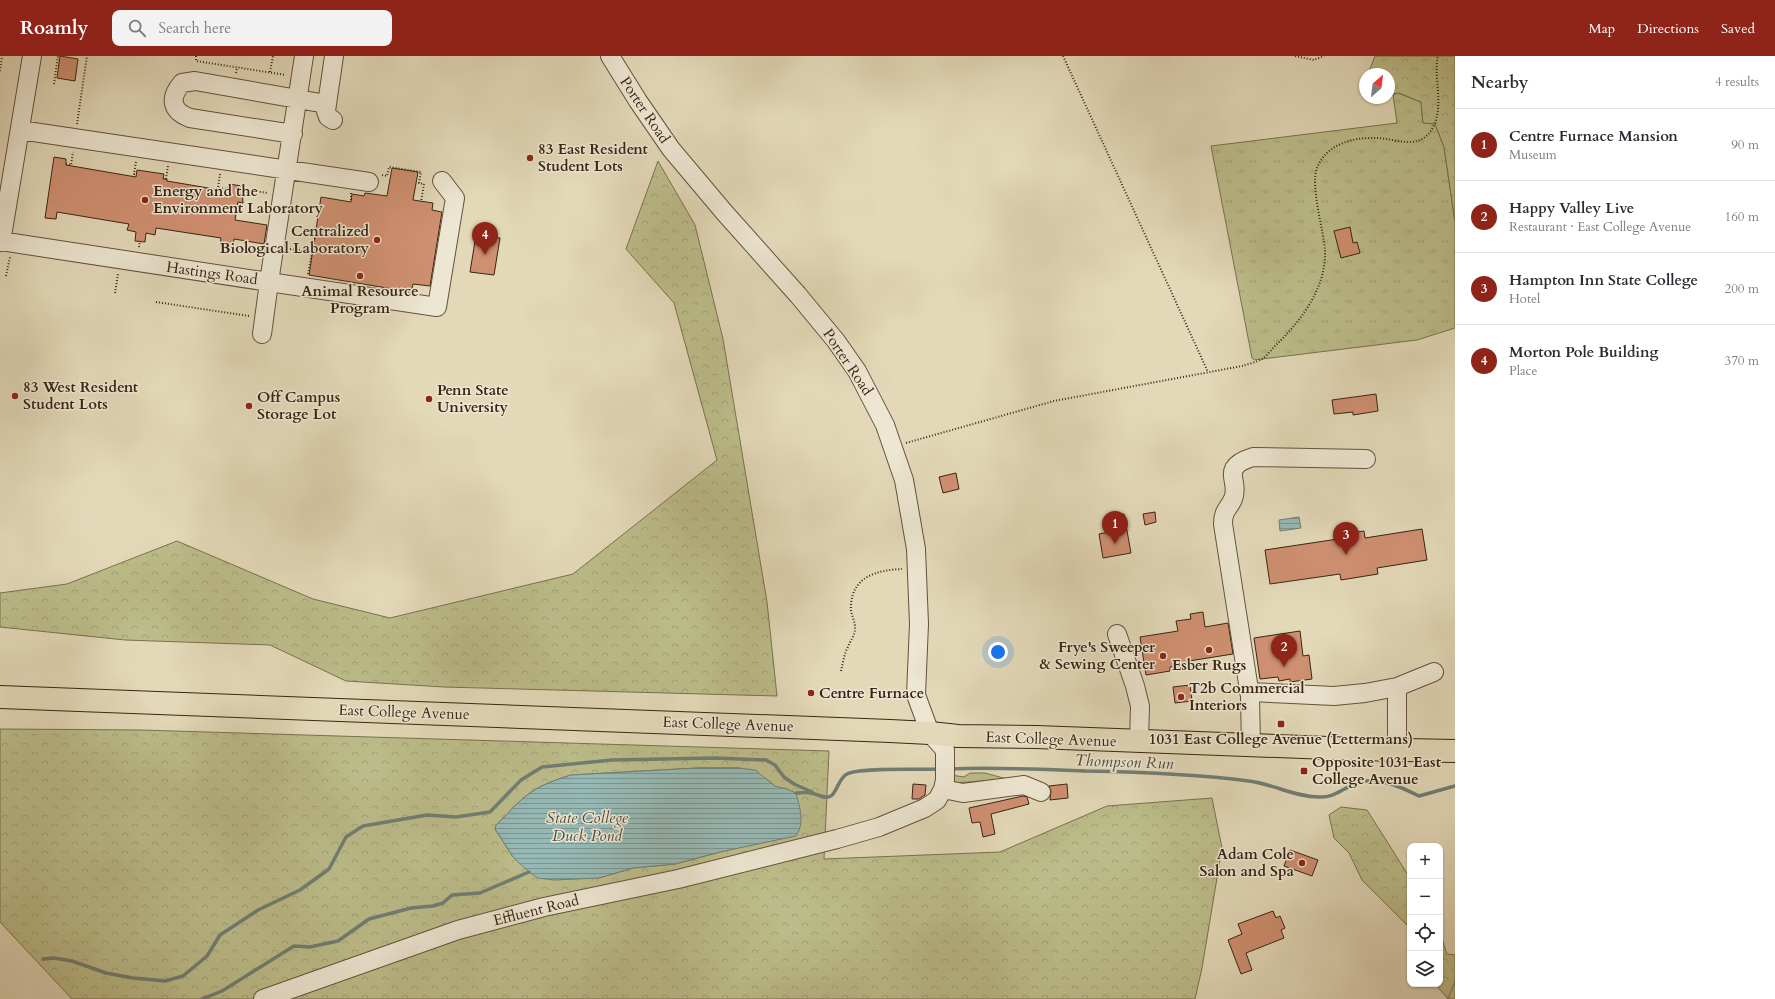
<!DOCTYPE html>
<meta charset="utf-8">
<style>
body{margin:0;font-family:Cardo,serif;background:#f2f2f3;color:#2b2b33}
.controls{position:absolute;right:12px;bottom:12px;display:grid;overflow:hidden;border-radius:8px;box-shadow:0 1px 3px #0004}
.controls button{width:36px;height:36px;display:grid;place-items:center;padding:0;border:0;border-bottom:1px solid #e1e1e2;background:#fff;color:#2b2b33;font:20px sans-serif}
.compass{position:absolute;left:1359px;top:12px;width:36px;height:36px;border-radius:50%;background:#fff;box-shadow:0 1px 3px #0004;rotate:28deg}
.you{position:absolute;left:998px;top:596px;width:14px;height:14px;margin:-10px;border:3px solid #fff;border-radius:50%;background:#1a73e8;box-shadow:0 0 0 6px #1a73e833}
.badge{display:grid;place-items:center;width:26px;height:26px;border-radius:50%;background:#8f2418;color:#fff;font-size:13px;font-weight:700}
.pin{position:absolute;translate:-50% -33px;filter:drop-shadow(0 1px 2px #0008)}
.pin::after{content:'';position:absolute;top:21px;width:14px;height:12px;background:inherit;clip-path:polygon(0 0,100% 0,50% 100%)}
.list{margin:0;padding:0;list-style:none}
h2{display:flex;justify-content:space-between;align-items:center;height:52px;margin:0;padding:0 16px;font-size:17px}
h2 small{font-size:13px;font-weight:400;color:#7c7c81}
.list li{display:grid;grid-template-columns:26px 1fr auto;gap:12px;align-items:center;box-sizing:border-box;height:72px;padding:0 16px;border-top:1px solid #e1e1e2}
.list b{display:block;font-size:15px;white-space:nowrap}
.list p{margin:0;font-size:13px;white-space:nowrap;color:#7c7c81}
.list em{font-size:13px;font-style:normal;color:#7c7c81}
.icon{flex:none;width:22px;height:22px;fill:none;stroke:currentColor;stroke-width:2;stroke-linecap:round;stroke-linejoin:round}
.map{position:relative;flex:none;width:1455px;height:943px;overflow:hidden}
header{display:flex;align-items:center;gap:24px;box-sizing:border-box;height:56px;padding:0 20px;background:#8f2418;color:#fff}
header strong{font-size:19px}
nav{display:flex;gap:22px;margin-inline-start:auto;font-size:14px}
.search{width:280px;height:36px;background:#f2f2f3;display:flex;align-items:center;gap:10px;box-sizing:border-box;padding:0 14px;border-radius:8px;color:#7c7c81;font-size:15px}
main{display:flex}
aside{flex:1;background:#fff}
.map>svg:first-child{display:block}
.grass{fill:url(#grass-tufts);stroke:#7a714e}
.forest{fill:url(#forest-crowns);stroke:#7a714e;fill-rule:evenodd}
.park{fill:#bcbd8a;stroke:#7a714e}
.water{fill:url(#water-rules);stroke:#717e74}
.lines{fill:none;stroke-linecap:round;stroke-linejoin:round}
.stream{stroke:#717e74;stroke-width:3.5}
.building{fill:#cf9071;stroke:#392513}
.minor-casing{stroke:#64523c;stroke-width:20}
.major-casing{stroke:#392513;stroke-width:24}
.path{stroke:#392513;stroke-width:2;stroke-dasharray:1 2;stroke-linecap:butt}
.minor{stroke:#ede6d2;stroke-width:18}
.major{stroke:#e3d9b9;stroke-width:22}
.poi-dot{fill:#8f2418;stroke:#ede6d2;stroke-width:1.5}
.labels{text-anchor:middle;stroke-width:3;stroke-linejoin:round;paint-order:stroke}
.street-label{font-size:15px;fill:#392513;stroke:#ede6d2}
.poi-label{font-size:15px;font-weight:bold;fill:#392513;stroke:#ede6d2;text-anchor:start}
.water-label{font-size:16px;font-style:italic;fill:#504a3c;stroke:#ede6d2}
</style>
<header>
<strong>Roamly</strong>
<div class="search"><svg class="icon" aria-label="search" viewBox="0 0 24 24"><circle cx="10" cy="10" r="6"/><path d="M15 15l6 6"/></svg>Search here</div>
<nav><a>Map</a><a>Directions</a><a>Saved</a></nav>
</header>
<main>
<div class="map">
<svg width="1455" height="943" viewBox="0 0 1455 943">
<defs>
<pattern id="grass-tufts" width="24" height="20" patternUnits="userSpaceOnUse"><rect width="24" height="20" fill="#bcbd8a"/><path d="M3 7l-1-3M5 7V3M7 7l1-3M15 17l-1-3M17 17v-4M19 17l1-3" fill="none" stroke="#a2a276"/></pattern>
<pattern id="forest-crowns" width="20" height="18" patternUnits="userSpaceOnUse"><rect width="20" height="18" fill="#bcbd8a"/><path d="M2 6a3 3 0 1 1 6 0M12 15a3 3 0 1 1 6 0" fill="none" stroke="#a2a276"/></pattern>
<pattern id="water-rules" width="6" height="5" patternUnits="userSpaceOnUse"><rect width="6" height="5" fill="#96b9b5"/><path d="M0 2.5h6" fill="none" stroke="#7b9692"/></pattern>
</defs>
<rect width="100%" height="100%" fill="#e3d9b9"/>
<filter id="stains"><feTurbulence type="fractalNoise" baseFrequency=".005" numOctaves="4"/><feColorMatrix values="0 0 0 0 .2 0 0 0 0 .09 0 0 0 0 .02 0 0 0 .5 -.17"/></filter>
<radialGradient id="worn" r=".72"><stop offset=".6" stop-color="#630" stop-opacity="0"/><stop offset="1" stop-color="#630" stop-opacity=".3"/></radialGradient>
<path class="grass" d="M 1398,37 L 1421,46 L 1423,67 L 1435,68 L 1444,91 L 1455,166 L 1455,272 L 1417,284 L 1254,304 L 1252,302 L 1211,90 L 1397,67 L 1393,39 Z"/>
<path class="forest" d="M 1375,0 L 1455,0 L 1455,166 L 1444,91 L 1435,68 L 1423,67 L 1421,46 L 1399,37 L 1389,39 L 1389,18 L 1368,18 Z
M 658,105 L 695,169 L 723,283 L 767,546 L 777,640 L 444,631 L 346,625 L 270,589 L 125,584 L 0,571 L 0,537 L 67,528 L 177,485 L 313,543 L 390,562 L 573,518 L 717,404 L 674,247 L 626,193 Z
M 0,673 L 141,674 L 829,695 L 824,803 L 1000,796 L 1107,750 L 1212,742 L 1222,792 L 1202,912 L 1195,943 L 72,943 L 0,866 ZM 697,712 L 739,712 L 768,724 L 777,732 L 787,733 L 720,796 L 675,808 L 633,812 L 599,822 L 513,801 L 495,773 L 496,769 C 505,761 512,752 520,745 C 535,731 552,725 571,719 Z
M 1341,751 L 1367,754 L 1410,822 L 1410,872 L 1362,824 L 1349,797 L 1334,782 L 1329,759 Z
M 1440,877 L 1447,898 L 1455,899 L 1455,943 L 1448,943 L 1435,928 L 1440,928 Z"/>
<path class="park" d="M 970,717 L 985,717 L 1007,723 L 955,727 L 951,719 L 964,721 Z
M 1455,925 L 1455,943 L 1448,943 Z"/>
<path class="water" d="M 1299,461 L 1301,472 L 1280,475 L 1279,464 Z
M 697,712 L 739,712 L 755,714 L 775,730 L 787,733 L 796,737 C 800,753 805,766 796,780 L 720,796 L 675,808 L 633,812 L 599,822 L 554,824 L 538,822 L 529,816 L 513,801 L 495,773 L 496,769 C 505,761 512,752 520,745 C 535,731 552,725 571,719 Z"/>
<g class="lines">
<path class="stream" d="M 949,713 C 995,711 1040,713 1086,715 C 1140,716 1195,718 1249,725 C 1273,728 1295,741 1319,741 C 1335,742 1344,731 1358,727 C 1378,720 1401,731 1419,740 L 1455,730
M 796,737 C 801,737 806,736 811,737 C 819,738 829,747 835,735 C 839,729 840,722 847,718 C 859,711 922,714 939,713
M 43,903 L 54,902 L 72,905 L 106,917 L 133,922 L 165,925 L 183,920 L 207,900 L 220,879 L 258,854 L 300,834 L 329,813 L 346,781 L 363,770 L 427,759 L 456,761 L 490,756 L 521,724 L 542,711 L 612,704 L 715,702 L 766,704 L 775,709 L 784,721 L 794,728 L 812,736
M 202,943 L 222,935 L 294,890 L 310,891 L 338,885 L 369,863 L 411,852 L 433,850 L 443,847 L 452,839 L 480,837 L 529,816"/>
</g>
<path class="building" d="M 60,0 L 78,3 L 75,25 L 57,22 Z
M 54,101 L 66,103 L 66,109 L 136,121 L 137,114 L 164,118 L 163,123 L 167,123 L 167,125 L 226,135 L 229,128 L 242,130 L 243,147 L 238,146 L 235,164 L 267,169 L 264,188 L 234,183 L 233,191 L 220,189 L 221,182 L 156,172 L 155,179 L 146,177 L 145,186 L 135,185 L 136,176 L 127,174 L 129,168 L 57,156 L 56,163 L 45,162 Z
M 392,112 L 418,116 L 413,144 L 433,147 L 432,154 L 442,156 L 430,230 L 413,228 L 411,236 L 309,219 L 321,141 L 351,146 L 352,138 L 364,140 L 365,137 L 387,140 Z
M 1350,171 L 1353,187 L 1357,186 L 1360,197 L 1341,202 L 1334,175 Z
M 476,179 L 500,182 L 494,219 L 470,216 Z
M 1376,338 L 1378,355 L 1353,359 L 1353,356 L 1334,358 L 1332,344 Z
M 956,417 L 959,433 L 943,437 L 939,421 Z
M 1155,456 L 1156,466 L 1145,469 L 1143,458 Z
M 1124,458 L 1131,497 L 1103,502 L 1099,478 L 1109,476 L 1107,461 Z
M 1422,473 L 1427,504 L 1377,512 L 1378,518 L 1341,524 L 1340,518 L 1270,528 L 1265,494 L 1351,481 L 1350,477 L 1364,475 L 1365,482 Z
M 1203,556 L 1205,571 L 1228,567 L 1233,598 L 1189,605 L 1189,608 L 1170,611 L 1170,615 L 1146,619 L 1140,581 L 1178,575 L 1176,565 L 1191,563 L 1190,558 Z
M 1300,575 L 1303,600 L 1309,599 L 1312,623 L 1290,626 L 1290,623 L 1279,625 L 1278,621 L 1260,623 L 1254,582 Z
M 1190,629 L 1192,645 L 1175,647 L 1173,631 Z
M 913,728 L 926,729 L 925,739 L 919,743 L 912,743 Z
M 1067,728 L 1068,742 L 1050,744 L 1051,735 L 1049,730 Z
M 1023,740 L 1027,741 L 1029,748 L 991,758 L 995,778 L 983,781 L 980,766 L 972,767 L 969,752 Z
M 1290,794 L 1318,804 L 1312,820 L 1284,810 Z
M 1273,855 L 1276,862 L 1280,860 L 1285,872 L 1281,874 L 1284,882 L 1246,897 L 1252,914 L 1241,918 L 1228,884 L 1242,878 L 1238,868 Z"/>
<g class="lines">
<g class="minor-casing">
<path id="minor" d="M 333,64 L 328,61 L 326,55 L 334,0
M 20,74 L 369,126
M 293,78 L 190,62 C 171,55 169,42 182,27 L 195,25 L 326,48
M 0,185 L 269,226 L 304,0
M 1,186 L 32,0
M 262,278 L 269,226 L 437,251 L 455,142 L 442,125
M 1117,578 L 1135,630 L 1140,650 L 1139,686
M 1397,631 L 1434,616
M 1249,636 L 1334,640 L 1365,637 L 1397,631 L 1397,693
M 1251,690 L 1250,640 L 1223,468 C 1223,454 1228,454 1233,443 C 1241,425 1218,412 1253,401 L 1366,403
M 943,733 L 963,737 L 1024,729 L 1041,736
M 263,943 L 458,874 L 544,851 L 678,823 L 837,783 L 879,771 L 925,752 L 937,744 L 943,733 L 945,724 L 945,694 L 930,677 L 916,639 L 919,568 L 916,493 L 904,424 L 885,369 L 857,315 L 836,285 L 798,239 L 724,156 L 671,93 L 638,45 L 610,0"/>
</g>
<g class="major-casing">
<path id="major" d="M 0,641 L 890,675 L 930,677 L 958,680 L 1036,681 L 1355,693 L 1455,695"/>
</g>
<path class="path" d="M 196,0 L 196,5 L 286,19
M 1063,0 L 1208,316
M 1295,0 L 1314,4 L 1324,0
M 0,15 L 2,0
M 270,16 L 273,0
M 236,17 L 237,11
M 54,28 L 58,0
M 77,68 L 87,0
M 136,106 L 134,118 L 136,118
M 66,108 L 71,109 L 73,96
M 220,118 L 218,132 L 227,133
M 382,119 L 387,120 L 389,111 L 421,116 L 419,127 L 424,128 L 421,146
M 166,123 L 168,110
M 242,133 L 268,137
M 351,137 L 351,144
M 139,191 L 140,185
M 290,193 L 312,196
M 308,218 L 317,171
M 6,220 L 10,201
M 115,237 L 118,218
M 156,246 L 249,260 L 249,258
M 906,387 L 1054,345 L 1242,310 C 1248,308 1257,306 1262,303 C 1267,300 1271,294 1275,290 C 1300,266 1326,233 1325,196 C 1324,175 1310,130 1317,112 C 1326,89 1352,81 1375,82 C 1397,82 1421,97 1434,69 C 1444,48 1433,19 1438,0
M 841,615 C 843,607 844,598 848,591 C 850,585 854,581 855,574 C 856,566 850,558 851,550 C 852,520 878,514 902,513"/>
<use href="#minor" class="minor"/>
<use href="#major" class="major"/>
</g>
<g class="poi-dot">
<circle cx="530" cy="102" r="4"/>
<circle cx="145" cy="144" r="4"/>
<circle cx="377" cy="184" r="4"/>
<circle cx="360" cy="220" r="4"/>
<circle cx="15" cy="340" r="4"/>
<circle cx="429" cy="343" r="4"/>
<circle cx="249" cy="350" r="4"/>
<circle cx="1209" cy="594" r="4"/>
<circle cx="1163" cy="600" r="4"/>
<circle cx="811" cy="637" r="4"/>
<circle cx="1181" cy="641" r="4"/>
<rect x="1277" y="664" width="8" height="8" rx="2"/>
<rect x="1300" y="711" width="8" height="8" rx="2"/>
<circle cx="1302" cy="807" r="4"/>
</g>
<g class="labels">
<g class="street-label">
<text transform="translate(645 54) rotate(56)" y="5">Porter Road</text>
<text transform="translate(212 217) rotate(8)" y="5">Hastings Road</text>
<text transform="translate(848 306) rotate(56)" y="5">Porter Road</text>
<text transform="translate(404 656) rotate(2)" y="5">East College Avenue</text>
<text transform="translate(728 668) rotate(2)" y="5">East College Avenue</text>
<text transform="translate(1051 683) rotate(2)" y="5">East College Avenue</text>
<text transform="translate(536 854) rotate(-14)" y="5">Effluent Road</text>
</g>
<g class="poi-label">
<text x="538" y="98">83 East Resident<tspan x="538" dy="17">Student Lots</tspan></text>
<text x="153" y="140">Energy and the<tspan x="153" dy="17">Environment Laboratory</tspan></text>
<text x="369" y="180" text-anchor="end">Centralized<tspan x="369" dy="17">Biological Laboratory</tspan></text>
<text x="360" y="240" text-anchor="middle">Animal Resource<tspan x="360" dy="17">Program</tspan></text>
<text x="23" y="336">83 West Resident<tspan x="23" dy="17">Student Lots</tspan></text>
<text x="437" y="339">Penn State<tspan x="437" dy="17">University</tspan></text>
<text x="257" y="346">Off Campus<tspan x="257" dy="17">Storage Lot</tspan></text>
<text x="1155" y="596" text-anchor="end">Frye's Sweeper<tspan x="1155" dy="17">&amp; Sewing Center</tspan></text>
<text x="1209" y="614" text-anchor="middle">Esber Rugs</text>
<text x="1189" y="637">T2b Commercial<tspan x="1189" dy="17">Interiors</tspan></text>
<text x="819" y="642">Centre Furnace</text>
<text x="1281" y="688" text-anchor="middle">1031 East College Avenue (Lettermans)</text>
<text x="1312" y="711">Opposite 1031 East<tspan x="1312" dy="17">College Avenue</tspan></text>
<text x="1294" y="803" text-anchor="end">Adam Cole<tspan x="1294" dy="17">Salon and Spa</tspan></text>
</g>
<g class="water-label">
<text transform="translate(1124 705) rotate(2)" y="6">Thompson Run</text>
<text x="587" y="767">State College<tspan x="587" dy="18">Duck Pond</tspan></text>
</g>
</g>
<rect width="100%" height="100%" filter="url(#stains)"/>
<rect width="100%" height="100%" fill="url(#worn)"/>
</svg>
<div class="controls">
<button>+</button>
<button>−</button>
<button><svg class="icon" aria-label="locate" viewBox="0 0 24 24"><circle cx="12" cy="12" r="6"/><path d="M12 2v4M12 18v4M2 12h4M18 12h4"/></svg></button>
<button><svg class="icon" aria-label="layers" viewBox="0 0 24 24"><path d="M12 4l9 5-9 5-9-5zM3 14l9 5 9-5"/></svg></button>
</div>
<svg class="compass" viewBox="-18 -18 36 36"><path d="M0-13l5 13h-10z" fill="#e53935"/><path d="M0 13l5-13h-10z" fill="#7c7c81"/></svg>
<div class="you"></div>
<div class="pin badge" style="left:1115px;top:488px">1</div>
<div class="pin badge" style="left:1284px;top:611px">2</div>
<div class="pin badge" style="left:1346px;top:499px">3</div>
<div class="pin badge" style="left:485px;top:199px">4</div>
</div>
<aside>
<h2>Nearby<small>4 results</small></h2>
<ul class="list">
<li><span class="badge">1</span><div><b>Centre Furnace Mansion</b><p>Museum</p></div><em>90 m</em></li>
<li><span class="badge">2</span><div><b>Happy Valley Live</b><p>Restaurant · East College Avenue</p></div><em>160 m</em></li>
<li><span class="badge">3</span><div><b>Hampton Inn State College</b><p>Hotel</p></div><em>200 m</em></li>
<li><span class="badge">4</span><div><b>Morton Pole Building</b><p>Place</p></div><em>370 m</em></li>
</ul>
</aside>
</main>
